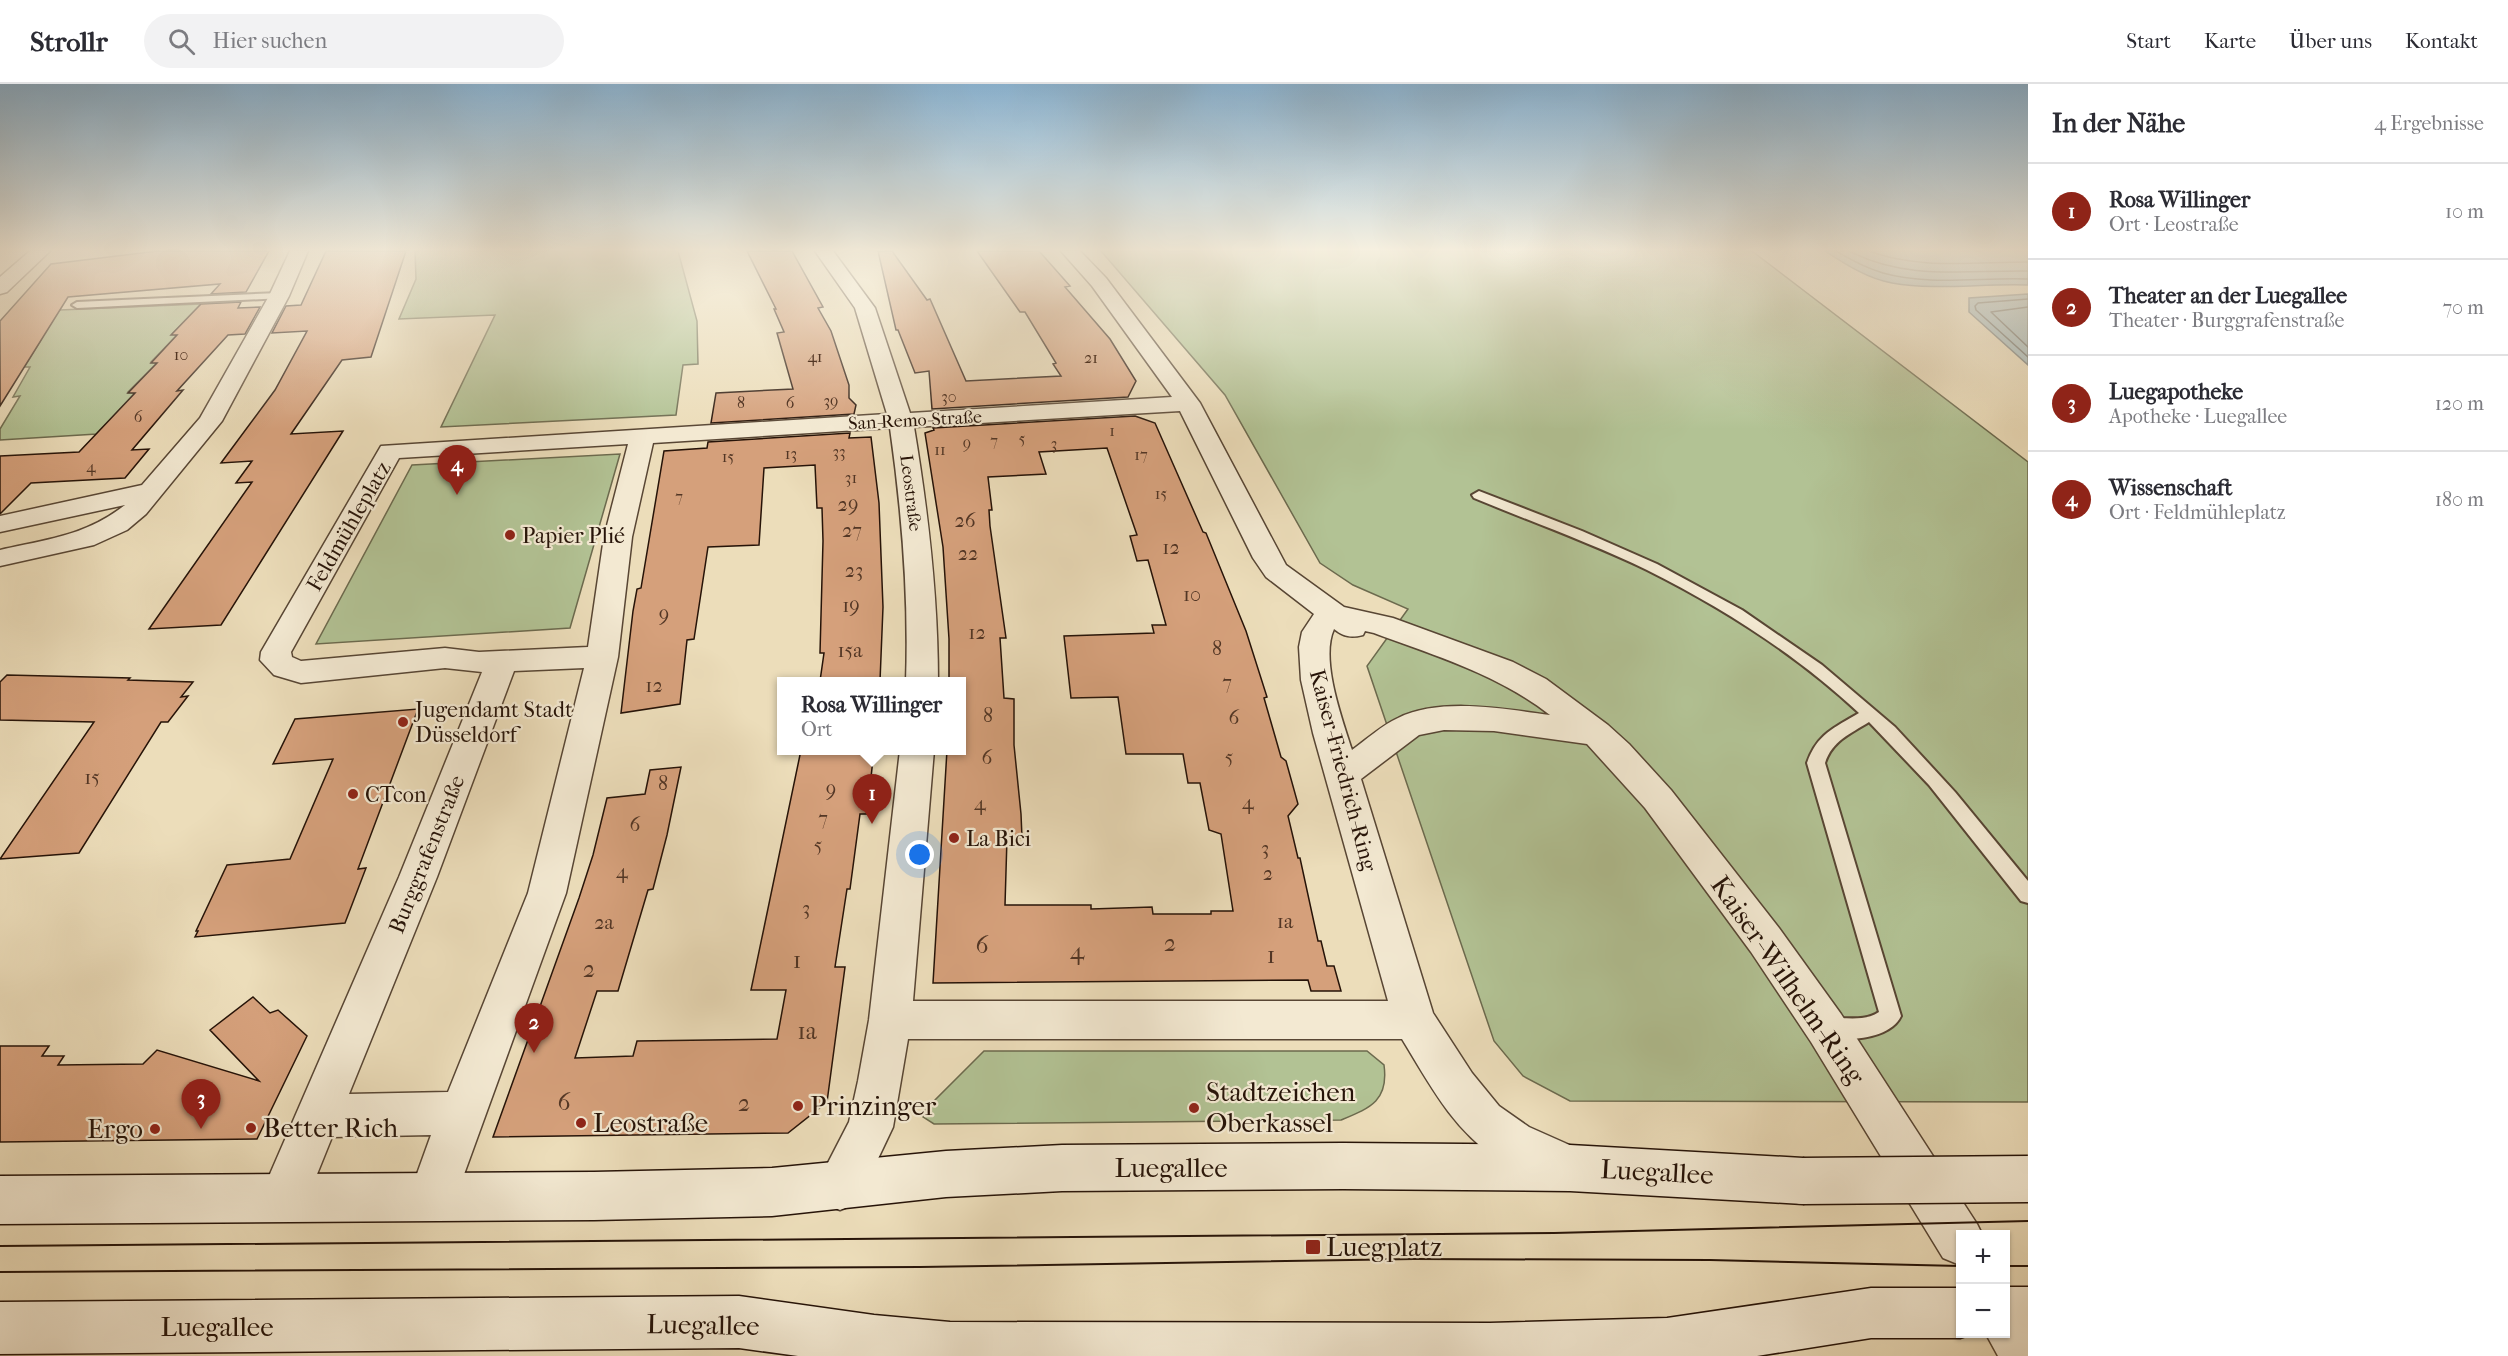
<!DOCTYPE html>
<html lang="de">
<meta charset="utf-8">
<style>
body{margin:0;font-family:"IM FELL French Canon",serif;background:#f2f2f3;color:#2b2b33}
.controls{position:absolute;right:18px;bottom:18px;display:grid;overflow:hidden;border-radius:0px;box-shadow:0 2px 4px #0004}
.controls button{width:54px;height:54px;display:grid;place-items:center;padding:0;border:0;border-bottom:2px solid #e1e1e2;background:#fff;color:#2b2b33;font:30px sans-serif}
.you{position:absolute;left:920px;top:771px;width:21px;height:21px;margin:-15px;border:4px solid #fff;border-radius:50%;background:#1a73e8;box-shadow:0 0 0 9px #1a73e833}
.badge{display:grid;place-items:center;width:39px;height:39px;border-radius:50%;background:#8f2418;color:#fff;font-size:20px;font-weight:700}
.pin{position:absolute;translate:-50% -50px;filter:drop-shadow(0 2px 3px #0008)}
.pin::after{content:'';position:absolute;top:32px;width:21px;height:18px;background:inherit;clip-path:polygon(0 0,100% 0,50% 100%)}
.popup{position:absolute;left:777px;top:593px;width:189px;height:78px;box-sizing:border-box;display:grid;place-content:center;border-radius:0px;background:#fff;filter:drop-shadow(0 2px 4px #0005);font-size:20px;white-space:nowrap;color:#7c7c81}
.popup b{font-size:22px;color:#2b2b33}
.popup::after{content:'';position:absolute;left:50%;top:100%;margin-left:-12px;border:12px solid transparent;border-top-color:#fff}
.list{margin:0;padding:0;list-style:none}
h2{display:flex;justify-content:space-between;align-items:center;height:78px;margin:0;padding:0 24px;font-size:26px}
h2 small{font-size:20px;font-weight:400;color:#7c7c81}
.list li{display:grid;grid-template-columns:39px 1fr auto;gap:18px;align-items:center;box-sizing:border-box;height:96px;padding:0 24px;border-top:2px solid #e1e1e2}
.list b{display:block;font-size:22px;white-space:nowrap}
.list p{margin:0;font-size:20px;white-space:nowrap;color:#7c7c81}
.list em{font-size:20px;font-style:normal;color:#7c7c81}
.icon{flex:none;width:33px;height:33px;fill:none;stroke:currentColor;stroke-width:2;stroke-linecap:round;stroke-linejoin:round}
.map{position:relative;flex:none;width:2028px;height:1272px;overflow:hidden}
header{display:flex;align-items:center;gap:36px;box-sizing:border-box;height:84px;padding:0 30px;background:#fff;border-bottom:2px solid #e1e1e2}
header strong{font-size:28px}
nav{display:flex;gap:33px;margin-inline-start:auto;font-size:21px}
.search{width:420px;height:54px;background:#f2f2f3;display:flex;align-items:center;gap:15px;box-sizing:border-box;padding:0 21px;border-radius:33px;color:#7c7c81;font-size:22px}
main{display:flex}
aside{flex:1;background:#fff}
.map>svg:first-child{display:block}
.green{fill:#b2c294;stroke:#6c6a4e;stroke-width:1.5}
.water{fill:#9fb8bc;stroke:#6f7674;stroke-width:1.5}
.lines{fill:none;stroke-linecap:round;stroke-linejoin:round}
.shore{stroke:#626662;stroke-width:1.5}
.building{fill:#d5a07b;stroke:#261308;stroke-width:1.5;fill-rule:evenodd}
.service-casing{stroke:#584634;stroke-width:4}
.minor-casing{stroke:#584634;stroke-width:3}
.secondary-casing{stroke:#261308;stroke-width:3}
.service{fill:#f3e9d2;fill-rule:evenodd}
.minor{fill:#f3e9d2;fill-rule:evenodd}
.secondary{fill:#f3e9d2;fill-rule:evenodd}
.tram{stroke:#261308;stroke-width:2}
.secondary-bridge-casing{stroke:#261308;stroke-width:49;stroke-linecap:butt}
.secondary-bridge{stroke:#f3e9d2;stroke-width:46}
.poi-dot{fill:#8f2418;stroke:#f3e9d2;stroke-width:2}
.labels{text-anchor:middle;stroke-width:4.5;stroke-linejoin:round;paint-order:stroke}
.far-number-label{font-size:16px;fill:#523625}
.far-street-label{font-size:18px;fill:#261308;stroke:#f3e9d2}
.number-label{font-size:20px;fill:#523625}
.street-label{font-size:22px;fill:#261308;stroke:#f3e9d2}
.poi-label{font-size:22px;fill:#261308;stroke:#f3e9d2;text-anchor:start}
.near-number-label{font-size:24px;fill:#523625}
.near-street-label{font-size:27px;fill:#261308;stroke:#f3e9d2}
.near-poi-label{font-size:27px;fill:#261308;stroke:#f3e9d2;text-anchor:start}
</style>
<header>
<strong>Strollr</strong>
<div class="search"><svg class="icon" aria-label="search" viewBox="0 0 24 24"><circle cx="10" cy="10" r="6"/><path d="M15 15l6 6"/></svg>Hier suchen</div>
<nav><a>Start</a><a>Karte</a><a>Über uns</a><a>Kontakt</a></nav>
</header>
<main>
<div class="map">
<svg width="2028" height="1272" viewBox="0 0 2028 1272">
<rect width="100%" height="100%" fill="#ecddba"/>
<filter id="stains"><feTurbulence type="fractalNoise" baseFrequency=".00333" numOctaves="4"/><feColorMatrix values="0 0 0 0 .2 0 0 0 0 .09 0 0 0 0 .02 0 0 0 .5 -.17"/></filter>
<radialGradient id="worn" r=".72"><stop offset=".6" stop-color="#630" stop-opacity="0"/><stop offset="1" stop-color="#630" stop-opacity=".3"/></radialGradient>
<path class="green" d="M 415,167 L 678,167 L 697,237 L 698,280 L 683,281 L 676,331 L 441,343 L 495,231 L 399,235 L 416,195 Z
M 1101,167 L 1752,167 L 2028,378 L 2028,1018 L 1570,1017 L 1523,992 L 1494,957 L 1367,582 L 1408,525 L 1353,501 L 1320,479 L 1225,311 Z
M 201,220 L 172,250 L 177,251 L 151,278 L 157,279 L 128,308 L 135,309 L 97,350 L 0,356 L 0,345 L 20,312 L 13,313 L 30,283 L 24,283 L 41,256 L 13,228 Z
M 620,370 L 570,544 L 316,560 L 412,381 Z
M 984,967 L 1367,967 L 1384,981 C 1389,1017 1370,1024 1341,1036 L 934,1040 L 923,1033 L 925,1026 Z"/>
<path class="water" d="M 1825,167 L 2028,167 L 2028,201 C 1983,199 1936,207 1892,199 C 1868,195 1845,180 1825,167 Z
M 2028,210 L 2028,281 L 1969,228 L 1969,214 Z"/>
<g class="lines">
<path class="shore" d="M 1836,167 C 1851,176 1866,184 1883,189 C 1929,202 1981,193 2028,195
M 1849,167 C 1907,197 1965,186 2028,187
M 1869,167 C 1921,186 1974,178 2028,178
M 2028,215 L 1978,219 L 1975,222 L 1976,226 L 2028,273
M 2028,223 L 1991,228 L 2028,263"/>
</g>
<path class="building" d="M 158,167 L 269,167 L 246,208 L 211,210 L 220,200 L 68,213 L 0,322 L 0,237 L 51,180 Z
M 326,167 L 406,167 L 371,273 L 342,276 L 291,350 L 343,347 L 221,541 L 149,545 L 252,398 L 236,399 L 252,377 L 221,379 L 275,306 L 307,247 L 272,249 L 286,222 L 301,221 Z
M 747,167 L 792,167 L 823,223 L 818,224 L 831,247 L 849,301 L 849,314 L 856,321 L 854,330 L 711,339 L 716,309 L 793,305 L 777,249 L 784,248 L 774,225 L 776,225 Z
M 878,167 L 892,167 L 927,216 L 930,215 L 966,297 L 1061,292 L 1053,280 L 1056,279 L 1025,228 L 1020,228 L 977,167 L 1039,167 L 1070,202 L 1065,203 L 1110,255 L 1136,297 L 1128,313 L 932,325 L 929,287 L 915,289 L 898,246 L 896,246 Z
M 241,218 L 238,224 L 260,223 L 245,250 L 228,251 L 177,307 L 183,306 L 132,366 L 149,365 L 125,394 L 31,399 L 0,430 L 0,372 L 79,368 L 135,309 L 128,309 L 157,279 L 151,279 L 177,251 L 171,251 L 201,220 Z
M 1135,332 L 1155,339 L 1203,448 L 1206,449 L 1246,547 L 1267,613 L 1264,614 L 1281,673 L 1286,677 L 1298,720 L 1288,732 L 1298,774 L 1300,774 L 1318,857 L 1321,857 L 1327,882 L 1334,882 L 1341,907 L 1311,907 L 1308,896 L 933,899 L 947,666 L 962,666 L 962,597 L 949,597 L 949,555 L 943,463 L 925,349 L 934,346 L 933,344 ZM 1107,364 L 1137,451 L 1130,452 L 1137,477 L 1148,476 L 1166,541 L 1152,541 L 1154,549 L 1064,552 L 1071,614 L 1118,613 L 1126,670 L 1183,670 L 1188,699 L 1200,699 L 1209,746 L 1221,750 L 1233,827 L 1211,827 L 1211,830 L 1153,830 L 1152,823 L 1091,825 L 1091,821 L 1005,821 L 1007,754 L 1022,754 L 1021,730 L 1014,661 L 1014,615 L 1004,614 L 1000,554 L 1006,554 L 990,442 L 989,426 L 992,426 L 988,393 L 1046,390 L 1039,368 Z
M 850,349 L 849,354 L 871,353 L 879,419 L 883,523 L 880,597 L 820,597 L 824,569 L 820,569 L 823,457 L 822,424 L 817,424 L 815,381 L 764,384 L 759,461 L 708,463 L 694,555 L 687,556 L 680,620 L 621,629 L 633,527 L 637,505 L 641,504 L 664,367 L 707,364 L 708,358 Z
M 7,591 L 130,594 L 128,596 L 193,598 L 181,613 L 188,612 L 168,638 L 161,638 L 79,769 L 0,775 L 94,638 L 0,636 L 0,598 Z
M 418,625 L 358,785 L 366,784 L 345,839 L 195,853 L 198,847 L 196,847 L 227,781 L 290,775 L 333,675 L 273,680 L 295,635 Z
M 801,666 L 874,666 L 867,730 L 860,730 L 850,805 L 847,805 L 835,883 L 845,883 L 827,1018 L 788,1049 L 493,1053 L 579,814 L 593,771 L 607,714 L 645,710 L 650,686 L 681,683 L 667,751 L 653,805 L 648,806 L 618,907 L 597,907 L 575,974 L 633,972 L 637,957 L 777,955 L 786,906 L 751,906 Z
M 253,913 L 270,929 L 278,926 L 307,952 L 257,1055 L 0,1058 L 0,962 L 49,962 L 42,972 L 64,972 L 58,981 L 143,980 L 157,966 L 259,997 L 210,946 Z"/>
<g class="lines">
<g class="service-casing">
<path id="service" d="M 279,209 L 284,212 L 283,214 L 77,224 L 72,221 L 77,218 Z
M 1479,407 L 1582,447 L 1657,480 L 1742,526 L 1822,581 L 1895,643 L 1955,708 L 2028,797 L 2028,819 L 2021,817 L 1929,701 L 1869,638 C 1850,650 1832,657 1825,679 L 1901,932 C 1890,956 1842,959 1820,951 L 1816,944 L 1820,937 C 1840,930 1861,940 1879,928 L 1807,679 C 1817,650 1834,644 1859,629 C 1797,571 1723,524 1647,486 C 1591,459 1532,438 1474,414 L 1472,411 Z"/>
</g>
<g class="minor-casing">
<path id="minor" d="M 30,167 L 50,167 L 7,208 L 0,210 L 0,193 Z
M 290,167 L 308,167 L 289,212 L 222,337 L 146,430 L 127,446 L 94,461 L 0,482 L 0,466 C 48,455 85,452 125,421 L 0,448 L 0,432 L 142,401 L 200,334 L 269,212 Z
M 815,167 L 833,167 L 875,224 L 910,329 L 1172,313 L 1092,202 L 1061,167 L 1080,167 L 1106,194 L 1200,319 L 1286,481 L 1344,523 L 1393,534 L 1513,578 L 1546,595 L 1608,641 L 1629,660 L 1671,706 L 1779,844 L 1841,930 L 1977,1140 L 1982,1150 L 1960,1150 L 1960,1181 L 1943,1174 L 1811,958 L 1751,868 L 1645,724 L 1587,660 L 1494,647 L 1444,646 L 1419,651 L 1361,695 L 1433,929 L 1472,989 L 1499,1022 L 1529,1043 L 1574,1063 L 1581,1079 L 1574,1095 L 1558,1102 C 1538,1094 1513,1086 1495,1073 C 1452,1044 1429,999 1402,955 L 908,955 L 893,1043 L 857,1119 L 840,1126 L 823,1119 L 816,1102 L 849,1038 L 858,997 L 869,936 L 900,666 L 934,666 L 913,917 L 1388,917 L 1313,649 L 1301,596 L 1299,563 L 1302,548 L 1314,530 L 1266,493 L 1253,474 L 1180,327 L 914,343 C 928,427 938,511 938,598 L 906,598 C 909,512 902,429 890,344 L 653,359 L 632,453 L 618,573 L 566,809 L 450,1129 L 433,1136 L 416,1129 L 409,1112 L 431,1051 L 332,1053 L 301,1130 L 284,1137 L 267,1130 L 260,1113 L 399,793 L 482,588 L 445,584 L 301,599 L 274,591 L 260,576 L 261,568 L 381,362 L 887,330 L 855,224 ZM 628,360 L 604,453 L 588,563 L 479,568 L 445,564 L 301,577 L 292,573 L 291,568 L 399,374 ZM 1334,545 C 1344,553 1351,554 1363,551 L 1365,547 L 1374,549 C 1436,572 1497,590 1550,631 C 1504,625 1441,613 1398,634 C 1382,641 1366,656 1352,666 C 1342,635 1320,575 1334,545 ZM 584,584 L 528,809 L 448,1008 L 349,1010 L 437,793 L 514,587 Z
M 2006,1210 L 2024,1218 L 2028,1225 L 2028,1272 L 1998,1272 L 1986,1250 L 2006,1250 Z"/>
</g>
<g class="secondary-casing">
<path id="secondary" d="M 1343,1059 L 1570,1061 L 1803,1074 L 1820,1080 L 1826,1097 L 1820,1114 L 1803,1120 L 1570,1107 L 1343,1105 L 1062,1107 L 946,1113 L 772,1132 L 594,1136 L 0,1140 L 0,1092 L 594,1088 L 772,1084 L 946,1067 L 1062,1061 Z
M 2006,1203 L 2028,1203 L 2028,1253 L 2006,1253 L 1997,1250 L 2006,1250 Z
M 1871,1204 L 1960,1204 L 1960,1250 L 1972,1250 L 1960,1254 L 1871,1254 L 1757,1272 L 798,1272 L 739,1264 L 0,1270 L 0,1218 L 739,1212 L 874,1231 L 950,1238 L 1490,1239 L 1667,1234 Z"/>
</g>
<use href="#service" class="service"/>
<use href="#minor" class="minor"/>
<use href="#secondary" class="secondary"/>
<path class="tram" d="M 0,1162 L 1554,1149 L 2028,1137
M 2006,1182 L 2028,1182
M 0,1188 L 920,1183 L 1414,1175 L 1710,1176 L 1960,1182"/>
<g class="secondary-bridge-casing">
<path id="secondary-bridge" d="M 1803,1097 L 2028,1095"/>
</g>
<use href="#secondary-bridge" class="secondary-bridge"/>
</g>
<linearGradient id="sky" x2="0" y2="1"><stop stop-color="#8bb6d6"/><stop offset="0.48" stop-color="#f6f0e0"/><stop offset="1" stop-color="#f6f0e0" stop-opacity="0"/></linearGradient>
<rect width="2028" height="345" fill="url(#sky)"/>
<g class="poi-dot">
<circle cx="510" cy="451" r="6"/>
<circle cx="403" cy="638" r="6"/>
<circle cx="353" cy="710" r="6"/>
<circle cx="954" cy="754" r="6"/>
<circle cx="798" cy="1022" r="6"/>
<circle cx="1194" cy="1024" r="6"/>
<circle cx="581" cy="1039" r="6"/>
<circle cx="251" cy="1044" r="6"/>
<circle cx="155" cy="1045" r="6"/>
<rect x="1305" y="1155" width="16" height="16" rx="3"/>
</g>
<g class="labels">
<g class="far-number-label">
<text x="181" y="276">10</text>
<text x="815" y="278">41</text>
<text x="1091" y="279">21</text>
<text x="949" y="318">30</text>
<text x="831" y="322">39</text>
<text x="741" y="324">8</text>
<text x="790" y="324">6</text>
<text x="138" y="338">6</text>
<text x="1112" y="352">1</text>
<text x="1022" y="360">5</text>
<text x="994" y="362">7</text>
<text x="967" y="364">9</text>
<text x="1054" y="365">3</text>
<text x="940" y="371">11</text>
<text x="839" y="373">33</text>
<text x="791" y="375">13</text>
<text x="1141" y="376">17</text>
<text x="728" y="378">15</text>
<text x="91" y="388">4</text>
<text x="851" y="399">31</text>
<text x="1161" y="415">15</text>
<text x="679" y="418">7</text>
</g>
<g class="far-street-label">
<text transform="translate(915 336) rotate(-3)" y="6">San-Remo-Straße</text>
<text transform="translate(911 409) rotate(83)" y="6">Leostraße</text>
</g>
<g class="number-label">
<text x="848" y="427">29</text>
<text x="965" y="443">26</text>
<text x="852" y="453">27</text>
<text x="1171" y="470">12</text>
<text x="968" y="476">22</text>
<text x="854" y="493">23</text>
<text x="1192" y="517">10</text>
<text x="851" y="528">19</text>
<text x="664" y="537">9</text>
<text x="977" y="555">12</text>
<text x="1217" y="571">8</text>
<text x="850" y="573">15a</text>
<text x="1227" y="605">7</text>
<text x="654" y="608">12</text>
<text x="988" y="638">8</text>
<text x="1234" y="640">6</text>
<text x="987" y="680">6</text>
<text x="1229" y="680">5</text>
<text x="92" y="700">15</text>
<text x="663" y="706">8</text>
<text x="831" y="712">9</text>
<text x="1248" y="725">4</text>
<text x="980" y="726">4</text>
<text x="823" y="741">7</text>
<text x="635" y="747">6</text>
<text x="818" y="768">5</text>
<text x="1265" y="771">3</text>
<text x="622" y="794">4</text>
<text x="1268" y="796">2</text>
<text x="806" y="831">3</text>
<text x="1285" y="844">1a</text>
<text x="604" y="845">2a</text>
</g>
<g class="street-label">
<text transform="translate(348 442) rotate(-60)" y="8">Feldmühleplatz</text>
<text transform="translate(1344 686) rotate(75)" y="8">Kaiser-Friedrich-Ring</text>
<text transform="translate(426 770) rotate(-68)" y="8">Burggrafenstraße</text>
</g>
<g class="poi-label">
<text x="522" y="459">Papier Plié</text>
<text x="415" y="633">Jugendamt Stadt<tspan x="415" dy="25">Düsseldorf</tspan></text>
<text x="365" y="718">CTcon</text>
<text x="966" y="762">La Bici</text>
</g>
<g class="near-number-label">
<text x="1170" y="867">2</text>
<text x="982" y="869">6</text>
<text x="1077" y="875">4</text>
<text x="1271" y="879">1</text>
<text x="797" y="884">1</text>
<text x="589" y="893">2</text>
<text x="807" y="955">1a</text>
<text x="564" y="1026">6</text>
<text x="744" y="1027">2</text>
</g>
<g class="near-street-label">
<text transform="translate(1788 896) rotate(55)" y="9">Kaiser-Wilhelm-Ring</text>
<text x="1171" y="1093">Luegallee</text>
<text transform="translate(1657 1088) rotate(3)" y="9">Luegallee</text>
<text transform="translate(703 1241) rotate(1)" y="9">Luegallee</text>
<text x="217" y="1252">Luegallee</text>
</g>
<g class="near-poi-label">
<text x="1206" y="1017">Stadtzeichen<tspan x="1206" dy="31">Oberkassel</tspan></text>
<text x="810" y="1031">Prinzinger</text>
<text x="593" y="1048">Leostraße</text>
<text x="263" y="1053">Better Rich</text>
<text x="143" y="1054" text-anchor="end">Ergo</text>
<text x="1326" y="1172">Luegplatz</text>
</g>
</g>
<rect width="100%" height="100%" filter="url(#stains)"/>
<rect width="100%" height="100%" fill="url(#worn)"/>
</svg>
<div class="controls">
<button>+</button>
<button>−</button>
</div>
<div class="you"></div>
<div class="pin badge" style="left:872px;top:740px">1</div>
<div class="popup"><b>Rosa Willinger</b>Ort</div>
<div class="pin badge" style="left:534px;top:969px">2</div>
<div class="pin badge" style="left:201px;top:1045px">3</div>
<div class="pin badge" style="left:457px;top:411px">4</div>
</div>
<aside>
<h2>In der Nähe<small>4 Ergebnisse</small></h2>
<ul class="list">
<li><span class="badge">1</span><div><b>Rosa Willinger</b><p>Ort · Leostraße</p></div><em>10 m</em></li>
<li><span class="badge">2</span><div><b>Theater an der Luegallee</b><p>Theater · Burggrafenstraße</p></div><em>70 m</em></li>
<li><span class="badge">3</span><div><b>Luegapotheke</b><p>Apotheke · Luegallee</p></div><em>120 m</em></li>
<li><span class="badge">4</span><div><b>Wissenschaft</b><p>Ort · Feldmühleplatz</p></div><em>180 m</em></li>
</ul>
</aside>
</main>
